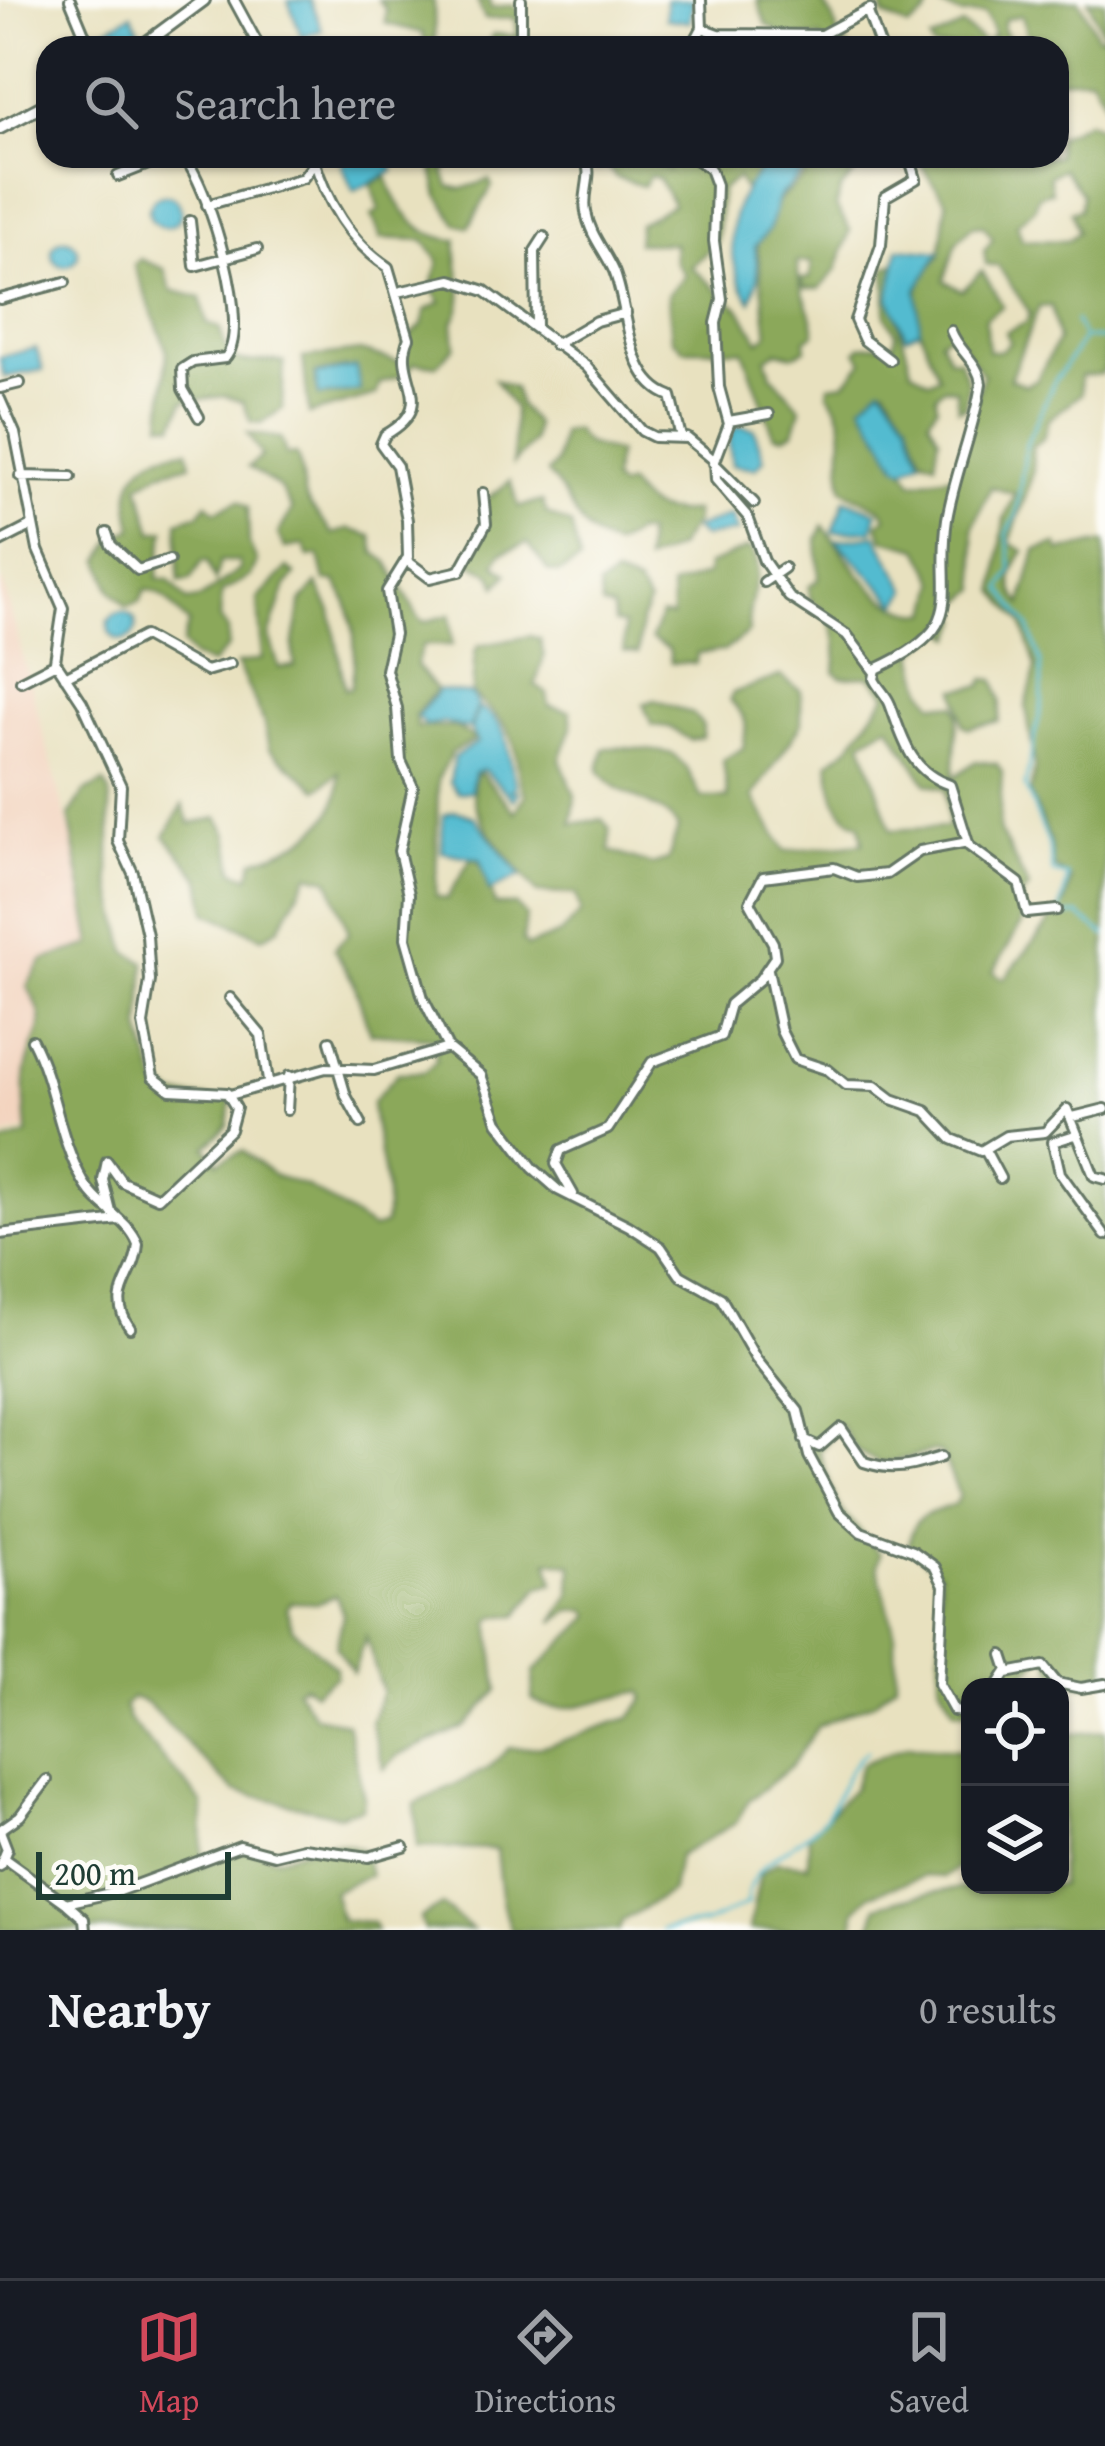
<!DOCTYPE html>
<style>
body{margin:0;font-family:"Gentium Book Plus",serif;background:#20242c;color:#f1f3f6}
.controls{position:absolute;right:36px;bottom:36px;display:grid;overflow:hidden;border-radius:24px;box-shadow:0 3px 9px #0004}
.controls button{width:108px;height:108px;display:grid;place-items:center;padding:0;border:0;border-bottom:3px solid #363941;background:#171b24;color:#f1f3f6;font:60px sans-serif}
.scale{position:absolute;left:36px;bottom:30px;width:195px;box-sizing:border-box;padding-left:12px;border:6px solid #1f3d34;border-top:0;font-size:33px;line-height:42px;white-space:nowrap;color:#1f3d34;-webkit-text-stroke:9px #fdfcf7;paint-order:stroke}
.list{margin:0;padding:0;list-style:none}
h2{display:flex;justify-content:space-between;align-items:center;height:156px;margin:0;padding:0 48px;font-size:51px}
h2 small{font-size:39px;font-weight:400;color:#9ea1a6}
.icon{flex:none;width:66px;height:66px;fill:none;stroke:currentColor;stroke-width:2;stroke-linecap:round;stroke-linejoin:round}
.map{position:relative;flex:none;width:1105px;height:1930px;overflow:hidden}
.search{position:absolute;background:#171b24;box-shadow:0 3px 9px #0004;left:36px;right:36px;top:36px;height:132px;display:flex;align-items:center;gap:30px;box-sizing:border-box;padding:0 42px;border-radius:36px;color:#9ea1a6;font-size:45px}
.sheet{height:348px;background:#171b24}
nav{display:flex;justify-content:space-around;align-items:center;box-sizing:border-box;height:168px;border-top:3px solid #363941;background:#171b24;font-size:33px;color:#9ea1a6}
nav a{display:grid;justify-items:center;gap:6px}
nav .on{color:#d1495b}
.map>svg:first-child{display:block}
.built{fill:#f3d4bf}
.forest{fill:#8ba85a;stroke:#557247;stroke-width:3;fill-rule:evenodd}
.water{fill:#53bbd0;stroke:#397c82;stroke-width:3}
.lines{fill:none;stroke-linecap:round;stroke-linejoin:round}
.stream{stroke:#53bbd0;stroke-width:3}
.minor-casing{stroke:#657665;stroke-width:14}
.secondary-casing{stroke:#657665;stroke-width:16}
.minor{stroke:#fff;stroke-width:8}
.secondary{stroke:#fff;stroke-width:10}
</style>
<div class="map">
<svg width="1105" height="1930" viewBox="0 0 1105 1930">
<rect width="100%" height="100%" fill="#fdfcf7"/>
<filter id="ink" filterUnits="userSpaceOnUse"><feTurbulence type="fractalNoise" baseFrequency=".00833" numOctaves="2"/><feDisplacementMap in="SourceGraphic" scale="24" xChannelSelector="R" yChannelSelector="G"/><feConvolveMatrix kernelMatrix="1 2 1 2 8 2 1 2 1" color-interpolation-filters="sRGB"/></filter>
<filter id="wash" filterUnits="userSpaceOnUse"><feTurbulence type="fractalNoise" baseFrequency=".004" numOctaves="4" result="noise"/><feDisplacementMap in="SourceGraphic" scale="48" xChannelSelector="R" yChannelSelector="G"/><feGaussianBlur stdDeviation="2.7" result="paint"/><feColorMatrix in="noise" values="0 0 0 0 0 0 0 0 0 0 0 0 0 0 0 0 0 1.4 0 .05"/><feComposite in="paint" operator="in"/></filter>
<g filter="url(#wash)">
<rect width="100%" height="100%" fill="#e8e1bf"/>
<path class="built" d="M 3,582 L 140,1095 L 0,1138 L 0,583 Z"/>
<path class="forest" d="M 378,0 L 434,0 L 435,48 L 425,48 L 423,33 L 385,23 L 386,9 Z
M 477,0 L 490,0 L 490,8 L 512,5 L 524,14 L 522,48 L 485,48 L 493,34 L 517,36 L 516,18 L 485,19 Z
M 757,0 L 821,0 L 834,20 L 839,41 L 849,48 L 822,48 L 821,38 L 795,38 L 788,48 L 779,48 L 776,30 L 766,25 Z
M 1079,0 L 1098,37 L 1104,35 L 1088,0 L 1105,0 L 1105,103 L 1091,77 L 1057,79 L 1057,48 L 1039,48 L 1027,38 L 1022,15 L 1005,19 L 1003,29 L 1010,40 L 1006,48 L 933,48 L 930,41 L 963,26 L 986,44 L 994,34 L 985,13 L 963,15 L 931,3 L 925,16 L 909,27 L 884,16 L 881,2 Z
M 1087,121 L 1101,128 L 1098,150 L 1105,151 L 1105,367 L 1101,374 L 1080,376 L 1081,394 L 1048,420 L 1043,439 L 1032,446 L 1033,473 L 1010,542 L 1024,551 C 1011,569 1006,588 1022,604 L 1036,550 L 1057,544 L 1060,551 L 1105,542 L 1105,1676 L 1081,1686 L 1056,1677 L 1047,1654 L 1008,1687 L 970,1687 L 970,1711 L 955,1710 L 940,1684 L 940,1573 L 909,1548 C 911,1512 927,1516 955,1504 L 959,1495 L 942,1454 L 935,1451 L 881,1464 L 857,1451 L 840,1425 L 819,1452 L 838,1506 L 880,1554 L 877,1565 L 895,1635 L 896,1683 L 874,1702 L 818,1726 L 791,1766 L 748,1801 L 736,1823 L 678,1856 L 672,1891 L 622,1921 L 619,1930 L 511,1930 C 500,1906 499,1876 496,1849 L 417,1847 L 415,1804 L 487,1769 L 509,1748 C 554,1751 589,1728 630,1718 L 645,1698 L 642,1692 C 609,1693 560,1722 532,1699 L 534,1672 L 591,1616 L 587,1610 L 571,1611 L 553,1622 L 571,1594 L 572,1565 L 548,1560 L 554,1583 L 539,1587 L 518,1615 L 496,1616 L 490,1621 L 498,1690 L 465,1727 L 398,1755 L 384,1769 L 371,1722 L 382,1692 L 366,1636 L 353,1673 L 336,1647 L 343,1615 L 336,1595 L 317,1603 L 291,1602 L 286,1608 L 292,1628 L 336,1668 L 336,1676 L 314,1692 L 304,1685 L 296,1689 L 315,1716 L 347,1723 L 364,1798 L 362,1808 L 338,1815 L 234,1791 L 146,1702 L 132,1697 L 124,1706 L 129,1720 L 203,1804 L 202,1866 C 229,1853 247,1844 275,1858 C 309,1850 331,1833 364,1851 L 370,1875 L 333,1891 L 341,1920 L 372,1922 L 376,1930 L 0,1930 L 0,1144 L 27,1135 C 26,1113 22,1088 27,1066 C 36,1027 52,1028 27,986 L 43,960 L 92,945 L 69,816 L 85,792 L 104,783 L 110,793 L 110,879 L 127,952 L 145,962 L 141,1029 L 157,1084 L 177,1096 L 231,1100 L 228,1125 L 206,1147 L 218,1162 L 243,1151 L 273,1175 L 308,1187 L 373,1229 L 385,1224 C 391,1177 374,1147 372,1102 L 398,1073 L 424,1072 L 436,1061 L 434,1038 L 370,1033 L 354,983 L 334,949 L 349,933 L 329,879 L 309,874 L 278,929 L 263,937 L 207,913 L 201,879 L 165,836 L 183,805 L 190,824 L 218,818 L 228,834 L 234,870 L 249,877 L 254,860 C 296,848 344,824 339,773 L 318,789 L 269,749 L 264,722 L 237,664 L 262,659 L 258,599 L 288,568 L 296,575 L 286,586 L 269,636 L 279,668 L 295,666 C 290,643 299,624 301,602 L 317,584 L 331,611 L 345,689 L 351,688 C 357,654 357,610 335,581 L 325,581 L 319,555 L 309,557 L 304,545 L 285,548 L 278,534 L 292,510 L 280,488 L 248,467 L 262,456 L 247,433 L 281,438 L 286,455 L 296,454 C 303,469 301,479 304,493 C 307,506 325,523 333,534 L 348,529 L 372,536 L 375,553 L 388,562 L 418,617 L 424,622 L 450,615 L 452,645 L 423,645 L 416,665 L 436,690 L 415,716 L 417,727 L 455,727 L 476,739 L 452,752 L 438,779 L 436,896 L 447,899 L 472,856 L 486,869 L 495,905 L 516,905 L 526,916 L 523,941 L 527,947 L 560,934 L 581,913 L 576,894 L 537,893 C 515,863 454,805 479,771 L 515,812 L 526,795 C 514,775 521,758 512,738 C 503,717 486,709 472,693 L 475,652 L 478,646 L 530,636 L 540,639 L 544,657 L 535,685 L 547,694 L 549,706 L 570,711 L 572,727 L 560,759 L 575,796 L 572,824 L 602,819 L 610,829 L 610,851 L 652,865 L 668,860 L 678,828 C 662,800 617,799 599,770 L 604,749 C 613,745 662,751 673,754 L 687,768 L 701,798 L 728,798 L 723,760 L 743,748 C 747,721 749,721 730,700 L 733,693 L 780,676 L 801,691 L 801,725 L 753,797 L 785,851 L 863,843 L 860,824 C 833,814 832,787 829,762 L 849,747 L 887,694 L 869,676 L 841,677 L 835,672 C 839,644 836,615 810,599 L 809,587 L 819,579 L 817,539 L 823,526 C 852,561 877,614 930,613 L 937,582 L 919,548 L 883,539 L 878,524 L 886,517 L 883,510 L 843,489 C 835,452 855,426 828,393 L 829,385 L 845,383 L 863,361 L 857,351 L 861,346 L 894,343 L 896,333 L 886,316 L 886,267 L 896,263 C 884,303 904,329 911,369 L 929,381 L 939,376 L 920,330 L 916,300 L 921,279 L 940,256 L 947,202 L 915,156 L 1057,156 L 1057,137 ZM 1063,169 L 1082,194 L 1080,210 L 1071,211 L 1078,232 L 1067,241 L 1022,240 L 1017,224 L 1035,208 L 1038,196 L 1052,191 L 1049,176 ZM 983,225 L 993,239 L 984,251 L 986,264 L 998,266 L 1030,313 L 1026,323 L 1006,332 L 1010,342 L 1000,351 L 988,351 L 985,318 L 1003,306 L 982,271 L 962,291 L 944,280 L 957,242 L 972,226 ZM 1051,306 L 1058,340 L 1037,379 L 1025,385 L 1010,379 L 1039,307 ZM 953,332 L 983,375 L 954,475 L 913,482 L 862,404 L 886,387 L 908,420 L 922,457 L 935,462 L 939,437 L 929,419 L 937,406 L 936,395 L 944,387 L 956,389 L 958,409 L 965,407 L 968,383 L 959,359 L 949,358 L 940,339 ZM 991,487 L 1015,494 L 1004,520 L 996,591 L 1022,622 L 1036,667 L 1026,706 L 1035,767 L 1030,793 L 1050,840 L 1053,867 L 1071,879 L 1065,903 L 1004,979 L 993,972 L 1021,924 L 1022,895 L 1029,888 L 999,830 L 1002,772 L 997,764 L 976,761 L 953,778 L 958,714 L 955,705 L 933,703 L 924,690 L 915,653 L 943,628 L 954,637 L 961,619 L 956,607 L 978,589 L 973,527 ZM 889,725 L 926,783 L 946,789 L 948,827 L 891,830 L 862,741 Z
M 430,156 L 461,156 L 444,171 L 449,186 L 462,189 L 489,180 L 492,186 L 469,227 L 457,224 L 439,196 Z
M 587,156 L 649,156 L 668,170 L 674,156 L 767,156 L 746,192 L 737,178 L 721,190 L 717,242 L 691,267 L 741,310 L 759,341 L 768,334 L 757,244 L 771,226 L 773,206 L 805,176 L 803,156 L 857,156 L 858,169 L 840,190 L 836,207 L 850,230 L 837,269 L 820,288 L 805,288 L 801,279 L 810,278 L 812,262 L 797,262 C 797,291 812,305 815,333 L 805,340 L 806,349 L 793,355 L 777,351 L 766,358 L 771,374 L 801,408 L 794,432 L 784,437 L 774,435 L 743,350 L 684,349 L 672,338 L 668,295 L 685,275 L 675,261 L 674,243 L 637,243 L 639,224 L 673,204 L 658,178 L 650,176 L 643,186 L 615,177 L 609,167 L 596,169 Z
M 387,177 C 397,211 420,238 457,240 C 454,269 471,296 453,322 L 455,346 L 437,365 L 414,363 L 407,374 L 380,383 L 376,395 L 309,414 L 303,358 L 360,351 L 405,364 L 405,341 L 422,325 L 426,310 L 441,302 L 431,288 L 439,262 L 424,240 L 381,238 L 372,215 L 380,210 L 371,184 ZM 345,368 L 360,390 L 319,395 L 315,374 Z
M 140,259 L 165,269 L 171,290 L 201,298 L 207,324 L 220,328 C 229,377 250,356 284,362 L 282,409 L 261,423 L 251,422 L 243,402 L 225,396 L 184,401 L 174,425 L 162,423 L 167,351 L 134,265 Z
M 495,380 L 514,388 L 519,405 L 535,424 L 533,441 L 513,464 L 514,409 Z
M 574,430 L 586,444 L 617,453 L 612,481 L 619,488 L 628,484 C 646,511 661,515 694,511 L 695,522 L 677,548 L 645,562 L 646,533 L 636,533 L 614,546 C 573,533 573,498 547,473 L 556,463 L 561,432 Z
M 188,450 L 191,464 L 163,471 L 139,485 L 153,532 L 165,530 L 157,579 L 169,580 L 187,601 L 199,599 L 240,570 L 239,561 L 220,561 L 215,581 L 207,561 L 202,561 L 190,580 L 179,581 L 178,521 L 199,514 L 207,503 L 215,511 L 239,501 L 248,507 L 249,544 L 257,562 L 251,576 L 222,592 L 220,619 L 228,629 L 228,647 L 212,664 L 193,658 L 182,644 L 189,623 C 173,611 167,591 145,590 L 140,602 L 127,607 L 111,590 L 101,560 L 114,538 L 133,528 C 122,482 136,452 188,450 Z
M 510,481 L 519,507 L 542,501 L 547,514 L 571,525 L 580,561 L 559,573 L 548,571 L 528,543 L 501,553 L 495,564 L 508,574 L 497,586 L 492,574 L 469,562 L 484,533 L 482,503 Z
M 748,548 C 771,563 744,602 749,632 L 724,651 L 697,653 L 696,663 L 671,663 L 669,649 L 651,639 L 661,615 L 672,617 L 671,587 L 707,575 L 708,565 Z
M 615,576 L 637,585 L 649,604 L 641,621 L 638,653 L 624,651 L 624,625 L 614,623 L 613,609 L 602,606 L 599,587 Z
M 985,679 L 995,680 L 1001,701 L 999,721 L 969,728 L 963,725 L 956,689 L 982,686 Z
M 655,700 L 693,714 L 703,726 L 702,737 L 690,740 L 669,727 L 652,725 L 643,704 Z
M 1105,1731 L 1105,1930 L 870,1930 L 877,1906 C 938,1886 995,1885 1060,1885 L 1060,1735 Z
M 906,1746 L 970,1751 L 970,1860 L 944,1877 L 925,1876 L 870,1894 L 855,1910 L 854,1930 L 749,1930 L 760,1874 L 777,1862 L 808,1865 L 809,1834 L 854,1788 L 861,1764 Z
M 442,1905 L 472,1930 L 424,1930 L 420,1918 Z"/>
<path class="water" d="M 310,0 L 322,30 L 302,37 L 288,1 Z
M 666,0 L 694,0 L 689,22 L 666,19 Z
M 132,14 L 141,34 L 119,48 L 108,48 L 99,33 Z
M 349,156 L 389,156 L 394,171 L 354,191 L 342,166 Z
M 767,156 L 800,156 L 803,172 L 778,198 L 769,230 L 755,246 L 758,279 L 751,301 C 732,276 727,237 737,206 C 743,188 760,175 767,156 Z
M149 211a16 16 0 1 1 32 0a16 16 0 1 1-32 0Z
M52 253a13 13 0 1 1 26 0a13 13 0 1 1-26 0Z
M 899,248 L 940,252 L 917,289 L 920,330 L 906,336 L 889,298 Z
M 36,348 L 43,370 L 4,377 L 0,357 Z
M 356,367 L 360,391 L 319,396 L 315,375 Z
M 882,386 L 908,420 L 921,460 L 905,469 L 898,466 L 862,404 Z
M 742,426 L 754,429 L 764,459 L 756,468 L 732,465 L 729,442 L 734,428 Z
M 845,499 L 877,512 L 873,530 L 833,532 Z
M 731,515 L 737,532 L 703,537 L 693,529 Z
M 876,535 L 908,590 L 898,604 L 836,540 Z
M108 626a14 14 0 1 1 28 0a14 14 0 1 1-28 0Z
M 439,690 L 470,694 L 478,705 L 469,729 L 443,722 L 426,726 L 417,717 Z
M 479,708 C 514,725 506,755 516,786 L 511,790 L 519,792 L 514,800 L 484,770 L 474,773 L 471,791 L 458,793 L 450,782 L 454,757 L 478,742 L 471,730 Z
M 456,811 L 474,817 L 521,876 L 489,891 L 480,859 L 442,852 L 443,815 Z"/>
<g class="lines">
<path class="stream" d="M 1075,321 L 1084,338 L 1105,339
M 1084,338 L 1054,382 L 1026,444 L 1016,516 L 1007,534 L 1012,570 L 1002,589 L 1028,625 L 1041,663 L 1042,702 L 1025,786 L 1048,843 L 1053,873 L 1068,876 L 1059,916 L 1078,915 L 1105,935
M 661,1930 L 706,1923 L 747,1904 C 745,1863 796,1848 820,1823 C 840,1802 842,1769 867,1751"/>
</g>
</g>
<g filter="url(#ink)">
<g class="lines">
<g class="minor-casing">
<path id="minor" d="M 70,0 L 90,48
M 234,0 L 260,48
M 867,10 L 881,48
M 702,28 L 719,34 L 821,35 L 870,9
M 521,48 L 521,0
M 691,48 L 702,28 L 701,0
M 313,156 C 325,200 351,243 388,267 L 409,338 C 391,378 442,403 385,435 L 381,444 L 397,466 L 407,520 L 408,557 L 387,591 L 394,634 L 386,670 L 397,708 L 401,761 L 413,787 L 399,851 L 409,894 L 406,938 L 423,998 L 448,1048 L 481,1075 L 498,1122 L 533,1168 L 558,1190 L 629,1226 L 661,1247 L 680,1275 L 721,1298 L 756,1359 L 798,1411 L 809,1456 L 839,1512 L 861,1532 L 913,1551 L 935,1567 L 944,1586 L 939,1684 L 954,1711 L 970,1713
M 585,156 C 594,177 582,191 586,212 C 590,235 605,251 614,271 C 630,310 625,380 671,396 L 681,437
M 691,156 L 710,169 L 716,185 L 714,241 L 722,299 L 716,323 L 719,387 L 729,424 L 715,461 L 716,480 L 748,517 L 764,561 L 789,597 L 847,635 L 874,671
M 118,176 L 151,163 L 186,160 C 209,190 253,329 225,358 L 193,362 L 182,369 L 183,389 L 199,417
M 207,205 L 303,178 L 320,156
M 190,221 L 195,266 L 257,249
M 398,292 L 451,280 L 485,291 L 586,366 L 642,431 L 654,437 L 687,438 L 715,461
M 0,299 L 65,282
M 536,326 L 535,251 L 544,237
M 951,331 C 959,352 979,362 981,384 C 974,430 955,473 947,519 C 935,598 973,625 876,669 L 874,679 C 878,688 886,694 890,704 C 903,739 910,772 950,785 L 969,846 L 1019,883 L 1027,913 L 1057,910
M 555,345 L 596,321 L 626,313
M 890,360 L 864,340 L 855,320 L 881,245 L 885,197 L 916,179 L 909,156
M 0,388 L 20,383
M 0,399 L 15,433 L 38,550 L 63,608 L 55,661 L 82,702 L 121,786 L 118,841 L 133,873 L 147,935 L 150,981 L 143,1024 L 153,1077 L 170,1090 L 227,1093 L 236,1108 L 230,1130 L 158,1198 L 122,1182 L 107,1161 L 103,1180 L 111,1212
M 729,421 L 769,414
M 714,463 L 754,503
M 20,476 L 71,477
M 107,533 L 111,545 L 138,570 L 169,560
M 0,542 L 31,526
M 406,560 L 430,578 L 460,571 L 486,524 L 483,493
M 764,582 L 784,568
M 65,677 L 144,636 L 206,671 L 230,664
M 21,681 L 56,663
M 768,970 L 781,1031 L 795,1059 L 828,1070 L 846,1085 L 875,1086 L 892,1099 L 926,1111 L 952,1139 L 981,1151 L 1006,1136 L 1045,1132 L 1067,1109 L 1094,1176 L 1105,1179
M 230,998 L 261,1035 L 268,1081
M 32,1040 C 56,1086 57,1135 83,1181 C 96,1206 128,1218 138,1244 C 136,1279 105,1292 130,1328
M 330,1041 L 346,1096 L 361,1123
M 230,1095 L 326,1068 L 374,1070 L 448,1048
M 287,1110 L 289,1076
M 1073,1117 L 1105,1109
M 1075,1135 L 1053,1142 L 1060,1173 L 1105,1235
M 985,1150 L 1000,1178
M 573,1194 L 556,1164 L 561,1150 L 608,1129 L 652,1062 L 721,1036 L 730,1004 L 760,979 L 775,957 L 773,943 L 750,902 L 763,877 L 834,868 L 857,877 L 887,874 L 920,851 L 968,842
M 0,1234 L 119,1220
M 804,1440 L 819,1447 L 841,1428 L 864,1462 C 894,1472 912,1466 941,1457
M 1007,1673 L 1043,1666 L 1057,1683 L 1081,1688 L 1105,1684
M 997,1687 L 1008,1670 L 1003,1655
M 0,1830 L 20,1816 L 47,1780
M 0,1831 L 7,1849 L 0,1866
M 6,1860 L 66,1903 L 119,1891 L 240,1846 L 274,1855 L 303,1848 L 369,1857 L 404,1847
M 67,1904 L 84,1919 L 85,1930"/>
</g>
<g class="secondary-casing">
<path id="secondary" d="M 139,48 L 204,0
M 0,128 L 48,103"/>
</g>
<use href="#minor" class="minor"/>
<use href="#secondary" class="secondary"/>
</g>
</g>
</svg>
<div class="controls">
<button><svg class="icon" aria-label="locate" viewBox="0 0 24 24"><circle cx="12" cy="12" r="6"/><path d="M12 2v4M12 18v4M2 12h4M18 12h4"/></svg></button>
<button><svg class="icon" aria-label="layers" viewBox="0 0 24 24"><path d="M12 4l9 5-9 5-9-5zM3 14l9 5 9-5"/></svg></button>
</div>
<div class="scale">200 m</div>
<div class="search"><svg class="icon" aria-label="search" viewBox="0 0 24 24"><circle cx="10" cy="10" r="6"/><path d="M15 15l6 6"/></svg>Search here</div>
</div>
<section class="sheet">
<h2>Nearby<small>0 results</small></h2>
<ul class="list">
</ul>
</section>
<nav>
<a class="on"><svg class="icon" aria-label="map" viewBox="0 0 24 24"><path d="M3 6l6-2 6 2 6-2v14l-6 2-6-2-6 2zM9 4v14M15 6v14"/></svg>Map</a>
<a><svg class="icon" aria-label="directions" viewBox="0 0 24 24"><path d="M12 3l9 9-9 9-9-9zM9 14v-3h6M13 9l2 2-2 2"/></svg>Directions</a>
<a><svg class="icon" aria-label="saved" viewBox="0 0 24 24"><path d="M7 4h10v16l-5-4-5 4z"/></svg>Saved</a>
</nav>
